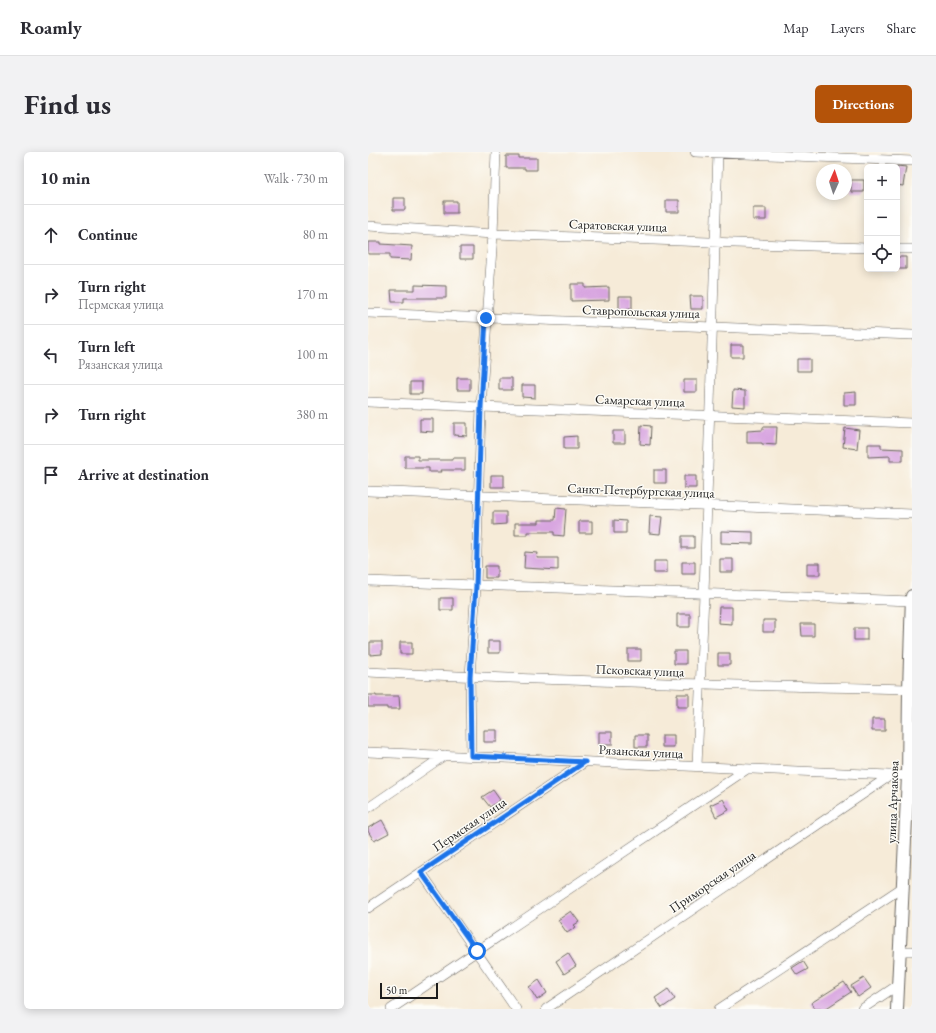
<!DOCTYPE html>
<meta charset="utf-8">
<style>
body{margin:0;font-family:"EB Garamond",serif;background:#f2f2f3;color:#2b2b33}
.controls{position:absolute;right:12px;top:12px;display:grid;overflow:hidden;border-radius:6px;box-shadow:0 2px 10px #0003}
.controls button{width:36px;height:36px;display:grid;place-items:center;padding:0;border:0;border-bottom:1px solid #e1e1e2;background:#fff;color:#2b2b33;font:20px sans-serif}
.compass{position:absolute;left:448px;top:12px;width:36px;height:36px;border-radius:50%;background:#fff;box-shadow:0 2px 10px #0003;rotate:3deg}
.scale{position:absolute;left:12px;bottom:10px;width:58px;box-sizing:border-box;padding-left:4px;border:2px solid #1c1c1c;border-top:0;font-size:11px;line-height:14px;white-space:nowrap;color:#1c1c1c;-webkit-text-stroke:3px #fdfcf7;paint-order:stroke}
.stop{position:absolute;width:12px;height:12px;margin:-9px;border:3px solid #1a73e8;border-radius:50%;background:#fff}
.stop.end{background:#1a73e8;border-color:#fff;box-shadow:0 1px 4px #0008}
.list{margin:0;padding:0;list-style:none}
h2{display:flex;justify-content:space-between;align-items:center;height:52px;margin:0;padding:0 16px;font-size:17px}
h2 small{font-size:13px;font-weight:400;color:#7c7c81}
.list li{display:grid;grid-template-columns:26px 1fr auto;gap:12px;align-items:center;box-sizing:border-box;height:60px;padding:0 16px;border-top:1px solid #e1e1e2}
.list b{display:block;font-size:15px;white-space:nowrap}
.list p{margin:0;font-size:13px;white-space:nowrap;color:#7c7c81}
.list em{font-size:13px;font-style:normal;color:#7c7c81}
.icon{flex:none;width:22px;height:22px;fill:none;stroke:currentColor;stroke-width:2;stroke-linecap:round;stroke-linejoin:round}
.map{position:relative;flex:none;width:544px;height:857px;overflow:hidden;border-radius:6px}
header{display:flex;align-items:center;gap:24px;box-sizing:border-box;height:56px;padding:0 20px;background:#fff;border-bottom:1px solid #e1e1e2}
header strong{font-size:19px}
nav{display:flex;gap:22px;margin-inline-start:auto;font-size:14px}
.intro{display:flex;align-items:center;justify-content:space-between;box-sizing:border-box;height:96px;padding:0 24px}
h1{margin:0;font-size:28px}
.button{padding:10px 18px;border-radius:6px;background:#b45309;color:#fff;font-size:14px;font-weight:700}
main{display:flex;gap:24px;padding:0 24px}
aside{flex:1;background:#fff;border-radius:6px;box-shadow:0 2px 10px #0003}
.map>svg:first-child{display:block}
.building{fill:#d8a5e0}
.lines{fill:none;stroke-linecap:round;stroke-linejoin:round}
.minor-casing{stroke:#68645e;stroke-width:10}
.tertiary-casing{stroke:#68645e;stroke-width:14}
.minor{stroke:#fff;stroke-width:9}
.tertiary{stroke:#fff;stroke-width:12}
.route{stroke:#1a73e8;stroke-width:5}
.labels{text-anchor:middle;stroke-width:3;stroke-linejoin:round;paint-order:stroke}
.street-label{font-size:13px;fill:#1c1c1c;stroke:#fdfcf7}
</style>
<header>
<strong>Roamly</strong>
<nav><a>Map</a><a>Layers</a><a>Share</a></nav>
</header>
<div class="intro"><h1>Find us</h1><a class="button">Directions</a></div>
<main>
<aside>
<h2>10 min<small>Walk · 730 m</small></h2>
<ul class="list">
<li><svg class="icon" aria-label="ahead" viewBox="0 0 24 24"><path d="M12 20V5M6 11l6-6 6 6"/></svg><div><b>Continue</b></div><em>80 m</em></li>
<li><svg class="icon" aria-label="right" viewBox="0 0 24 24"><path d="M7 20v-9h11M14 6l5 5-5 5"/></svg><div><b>Turn right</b><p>Пермская улица</p></div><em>170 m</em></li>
<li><svg class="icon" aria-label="left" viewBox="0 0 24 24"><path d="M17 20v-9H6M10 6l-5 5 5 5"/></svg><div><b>Turn left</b><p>Рязанская улица</p></div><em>100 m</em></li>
<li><svg class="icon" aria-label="right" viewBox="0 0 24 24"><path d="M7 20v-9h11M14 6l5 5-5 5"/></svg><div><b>Turn right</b></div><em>380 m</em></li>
<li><svg class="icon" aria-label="arrive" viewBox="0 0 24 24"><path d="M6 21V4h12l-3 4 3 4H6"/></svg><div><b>Arrive at destination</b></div></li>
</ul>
</aside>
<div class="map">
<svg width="544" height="857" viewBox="0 0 544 857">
<rect width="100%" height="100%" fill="#fdfcf7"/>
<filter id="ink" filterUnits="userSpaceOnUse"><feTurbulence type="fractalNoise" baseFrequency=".025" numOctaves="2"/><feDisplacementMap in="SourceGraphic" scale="8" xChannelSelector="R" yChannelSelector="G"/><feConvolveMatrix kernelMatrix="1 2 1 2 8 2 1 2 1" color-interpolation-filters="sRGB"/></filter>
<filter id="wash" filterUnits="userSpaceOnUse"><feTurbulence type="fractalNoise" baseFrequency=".012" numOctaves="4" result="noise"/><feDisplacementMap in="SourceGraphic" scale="16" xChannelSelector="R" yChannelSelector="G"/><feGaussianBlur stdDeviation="0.9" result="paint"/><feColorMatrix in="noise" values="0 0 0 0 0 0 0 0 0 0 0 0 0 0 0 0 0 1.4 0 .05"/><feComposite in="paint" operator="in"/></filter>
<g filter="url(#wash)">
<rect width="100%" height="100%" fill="#f6ebd8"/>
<g id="blocks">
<path class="building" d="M 138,4 L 151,4 L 151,6 L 169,6 L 169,18 L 157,18 L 157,16 L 138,16 Z
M 529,14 L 538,15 L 535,34 L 529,33 Z
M 483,28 L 496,28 L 496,40 L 483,40 Z
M 25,46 L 37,46 L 37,58 L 25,58 Z
M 298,48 L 311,48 L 311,60 L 298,60 Z
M 76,49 L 89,49 L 89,61 L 76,61 Z
M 385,56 L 398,56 L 398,68 L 385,68 Z
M 0,90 L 13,90 L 13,92 L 44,94 L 43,108 L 22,107 L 22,102 L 0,102 Z
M 92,95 L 105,95 L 105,107 L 92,107 Z
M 529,105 L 538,105 L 538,117 L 529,117 Z
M 203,132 L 217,132 L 217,136 L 241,135 L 241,148 L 203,149 Z
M 47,133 L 78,134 L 78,146 L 36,146 L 36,150 L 24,150 L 23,138 L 47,138 Z
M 251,144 L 264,144 L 264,157 L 251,157 Z
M 322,144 L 335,144 L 335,157 L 323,157 Z
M 363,193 L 375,193 L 375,205 L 363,205 Z
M 429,207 L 442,207 L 442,219 L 429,219 Z
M 89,226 L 102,226 L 102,238 L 89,238 Z
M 131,226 L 144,226 L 144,238 L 131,238 Z
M 316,228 L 329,228 L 329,240 L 316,240 Z
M 42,230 L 54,230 L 54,242 L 42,242 Z
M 154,233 L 167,233 L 167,246 L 154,245 Z
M 365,238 L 377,239 L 377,255 L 364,254 Z
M 488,240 L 488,253 L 476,253 L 476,241 Z
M 52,267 L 65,267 L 65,280 L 52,279 Z
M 86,271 L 99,271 L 99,284 L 86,283 Z
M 273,273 L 283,274 L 282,293 L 272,292 Z
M 395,275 L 409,275 L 408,293 L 394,292 L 394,291 L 379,291 L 379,279 L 395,278 Z
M 477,276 L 491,278 L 489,297 L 475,295 Z
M 245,279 L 257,279 L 257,291 L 245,291 Z
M 209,284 L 209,297 L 196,297 L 196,285 Z
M 500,292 L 513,292 L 513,296 L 535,297 L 535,309 L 522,309 L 522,304 L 500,305 Z
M 37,304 L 50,304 L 50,308 L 84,308 L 84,306 L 97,306 L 97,318 L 73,318 L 74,320 L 61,320 L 61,316 L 37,316 Z
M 286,318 L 298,318 L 298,331 L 286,331 Z
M 123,323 L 136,323 L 136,335 L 123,335 Z
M 316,324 L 328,324 L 328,336 L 316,336 Z
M 188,356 L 198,357 L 196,384 L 186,383 L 186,380 L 160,380 L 160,383 L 147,383 L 147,371 L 171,371 L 171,368 L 187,368 Z
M 125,360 L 138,360 L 138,372 L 125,373 Z
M 282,364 L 294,365 L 292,382 L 281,381 Z
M 246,368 L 258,369 L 258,381 L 246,381 Z
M 211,369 L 224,369 L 224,381 L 211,381 Z
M 353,379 L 385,380 L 385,392 L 353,391 Z
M 314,384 L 326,384 L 326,396 L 314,396 Z
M 157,400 L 170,401 L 169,406 L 190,406 L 190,418 L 156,416 Z
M 352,407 L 365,407 L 365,420 L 352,420 Z
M 286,409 L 299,409 L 299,421 L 286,421 Z
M 314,410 L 327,410 L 327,422 L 314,422 Z
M 439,411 L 452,411 L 452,423 L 439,423 Z
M 117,414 L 129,414 L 129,426 L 117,426 Z
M 72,446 L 85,446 L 85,458 L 72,458 Z
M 351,455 L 364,455 L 364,472 L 350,471 Z
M 309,462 L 322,462 L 322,475 L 309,475 Z
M 395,468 L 407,468 L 407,480 L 395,480 Z
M 433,472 L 446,472 L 446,484 L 434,484 Z
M 486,476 L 499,476 L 499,488 L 486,488 Z
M 120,489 L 132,489 L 132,501 L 120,501 Z
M 2,490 L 14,490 L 14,502 L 2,503 Z
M 32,490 L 44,490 L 44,502 L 32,502 Z
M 260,497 L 273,497 L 273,509 L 260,509 Z
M 306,499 L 318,499 L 318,512 L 306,512 Z
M 350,501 L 362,501 L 362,513 L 350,513 Z
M 309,542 L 321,542 L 321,555 L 309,555 Z
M 0,543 L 8,543 L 8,544 L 31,544 L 32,557 L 19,557 L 19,555 L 0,555 Z
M 504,567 L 517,567 L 517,579 L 504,579 Z
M 116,578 L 129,578 L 129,590 L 116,590 Z
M 231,580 L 244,580 L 244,593 L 231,593 Z
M 267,583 L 279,583 L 279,595 L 267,595 Z
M 294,583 L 306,583 L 306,595 L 294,595 Z
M 125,638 L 132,648 L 122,655 L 114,645 Z
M 355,647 L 361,658 L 348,665 L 342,653 Z
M 14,668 L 21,681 L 6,689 L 0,679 L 0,676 Z
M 203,759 L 211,770 L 206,773 L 208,775 L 199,781 L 190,768 Z
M 200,801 L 208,814 L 196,822 L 188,809 Z
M 435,809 L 440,817 L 429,823 L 424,816 Z
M 496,826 L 503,836 L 490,845 L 483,834 Z
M 171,828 L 179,841 L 169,848 L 161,835 Z
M 476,830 L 483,840 L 457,857 L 447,857 L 443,851 Z
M 300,837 L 307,847 L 294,856 L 287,846 Z"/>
</g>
</g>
<g filter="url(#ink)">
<use href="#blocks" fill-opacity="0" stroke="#68645e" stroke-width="1"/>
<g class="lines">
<g class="minor-casing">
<path id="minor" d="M 327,0 L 544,9
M 0,74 L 125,82 L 499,96
M 529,97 L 544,97
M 0,161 L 544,183
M 0,250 L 113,255 L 544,271
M 0,339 L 544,362
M 0,429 L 544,449
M 0,520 C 181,529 363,533 544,537
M 0,600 L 544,624
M 103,604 L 102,525 L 108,434 L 113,255 L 125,82 L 128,0
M 329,614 L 336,442 L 350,0
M 0,656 L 77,603
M 53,720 L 148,857
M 0,756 L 217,610
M 532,799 L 544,799
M 23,857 L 379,617
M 178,857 L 523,623
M 351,857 L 535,735
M 494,857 L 530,833"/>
</g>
<g class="tertiary-casing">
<path id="tertiary" d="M 529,857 L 540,624 L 541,537 L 544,444"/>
</g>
<use href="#minor" class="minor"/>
<use href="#tertiary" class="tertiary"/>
</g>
</g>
<g class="lines" filter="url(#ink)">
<path class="route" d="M 109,799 L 53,720 L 217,610 L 103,604 L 102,525 L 108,434 L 113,255 L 118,166"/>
</g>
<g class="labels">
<g class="street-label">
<text transform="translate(250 73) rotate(2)" y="5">Саратовская улица</text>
<text transform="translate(273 159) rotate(2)" y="5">Ставропольская улица</text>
<text transform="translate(272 248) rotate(2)" y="5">Самарская улица</text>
<text transform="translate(273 338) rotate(2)" y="5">Санкт-Петербургская улица</text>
<text transform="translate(272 518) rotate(2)" y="5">Псковская улица</text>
<text transform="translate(273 599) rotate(3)" y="5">Рязанская улица</text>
<text transform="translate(524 650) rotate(-88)" y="5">улица Арчакова</text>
<text transform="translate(101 672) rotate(-34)" y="5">Пермская улица</text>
<text transform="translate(344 729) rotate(-34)" y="5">Приморская улица</text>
</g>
</g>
</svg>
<div class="controls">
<button>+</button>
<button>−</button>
<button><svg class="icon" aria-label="locate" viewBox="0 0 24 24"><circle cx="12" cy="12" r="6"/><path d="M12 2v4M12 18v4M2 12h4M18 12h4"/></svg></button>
</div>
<svg class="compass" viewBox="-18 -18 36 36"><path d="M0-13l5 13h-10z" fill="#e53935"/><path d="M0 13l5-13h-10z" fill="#7c7c81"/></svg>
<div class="scale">50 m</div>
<div class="stop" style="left:109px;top:799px"></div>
<div class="stop end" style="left:118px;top:166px"></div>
</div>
</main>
